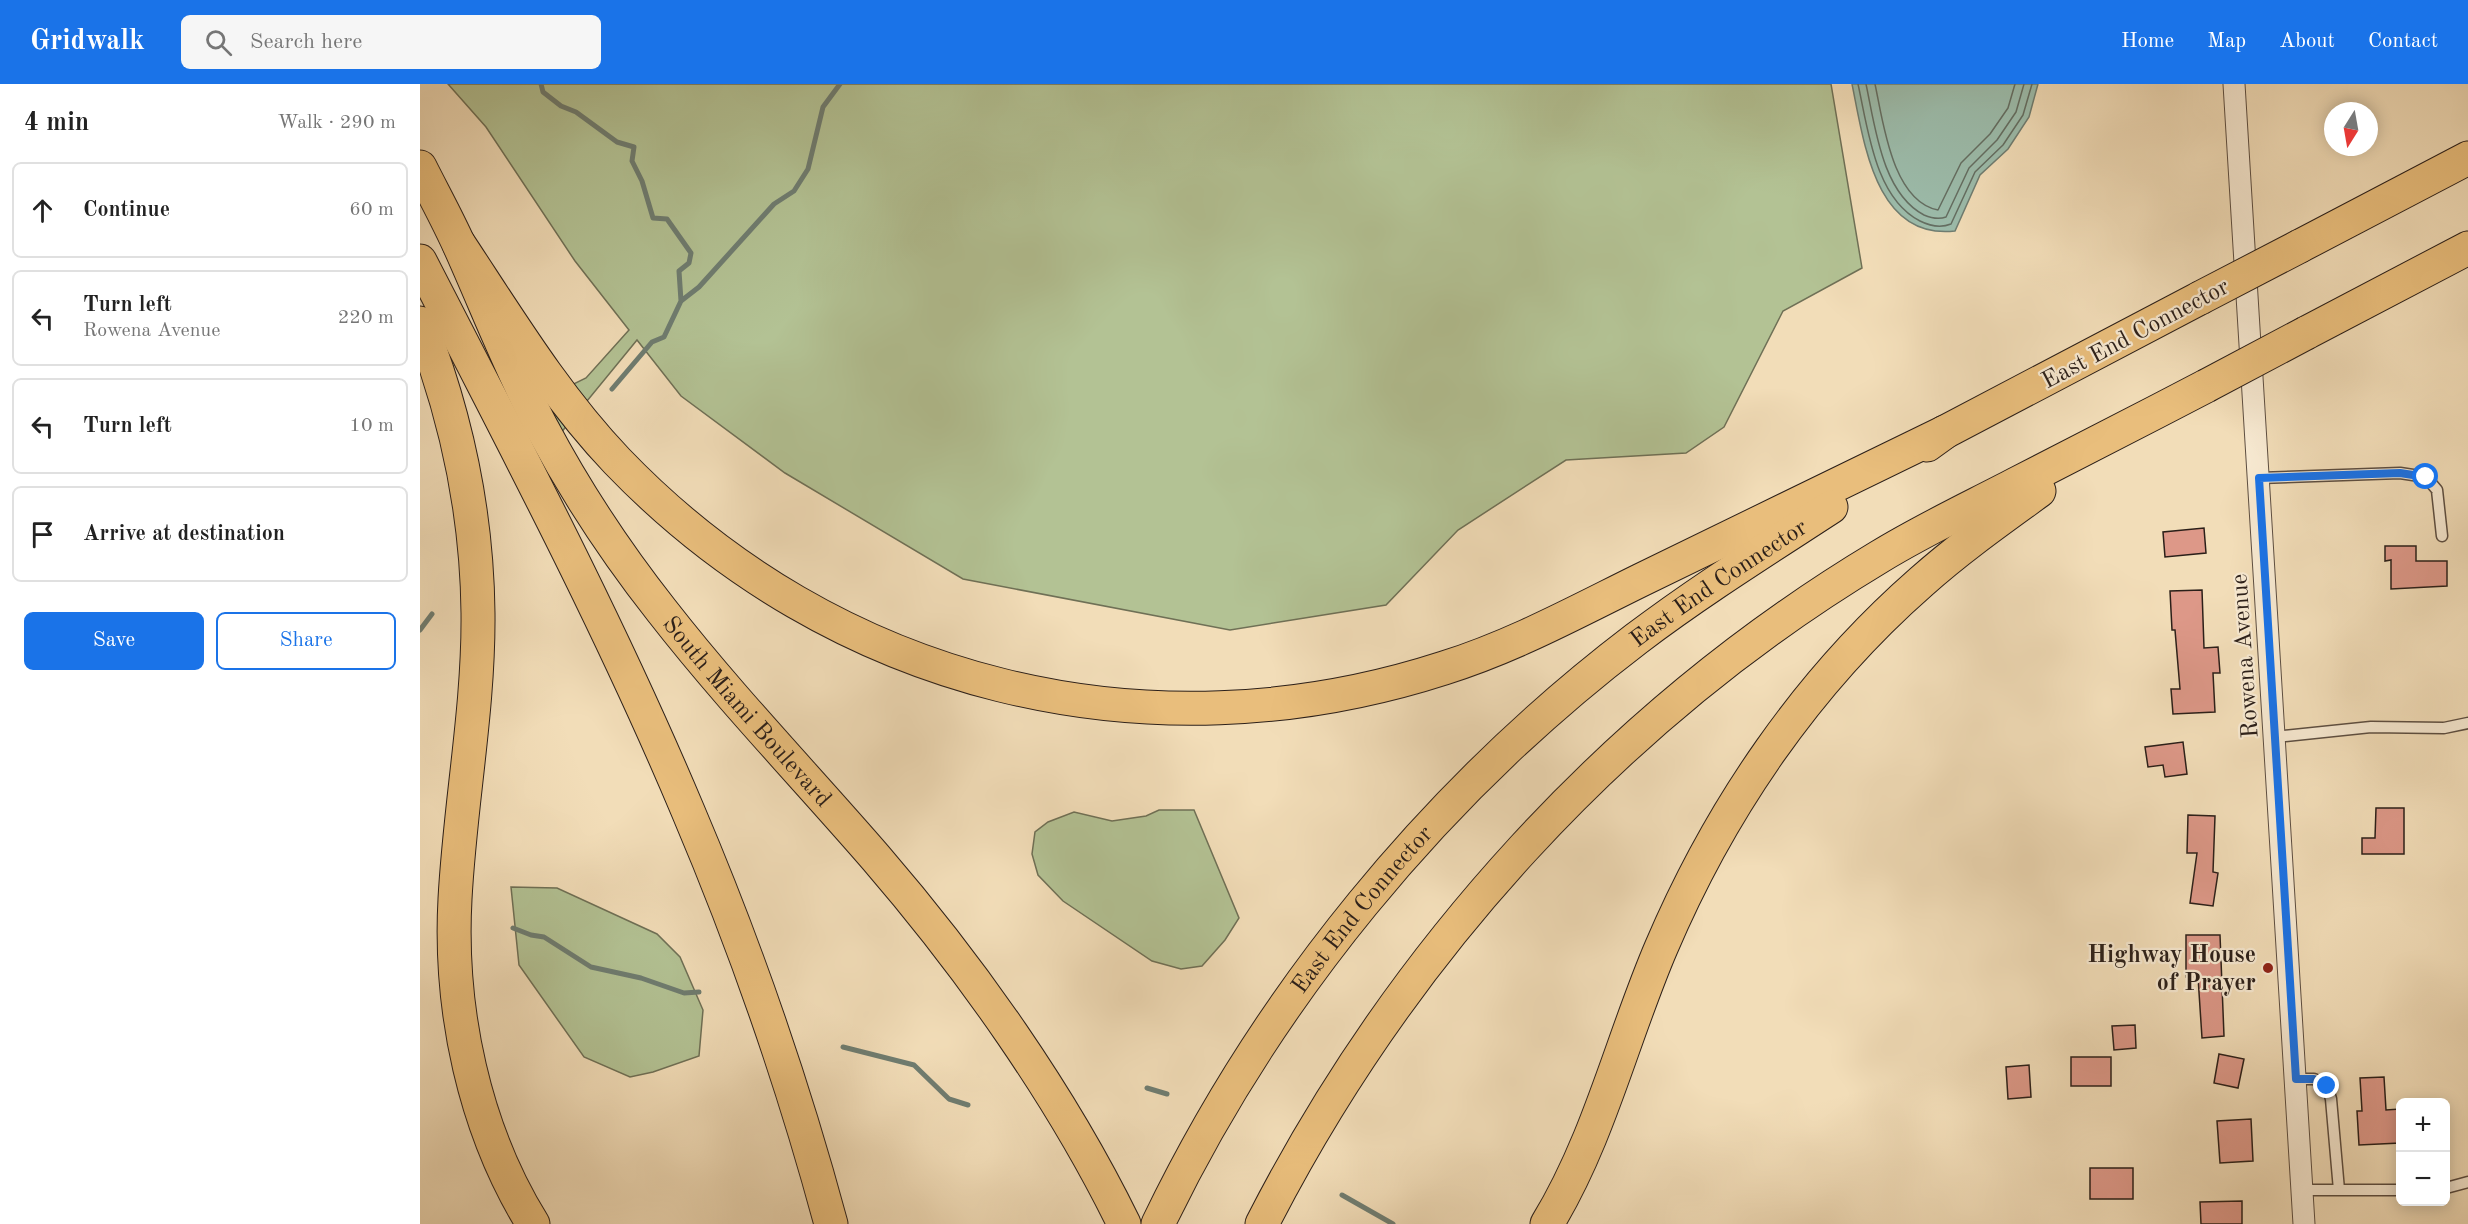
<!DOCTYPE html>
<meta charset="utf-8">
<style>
body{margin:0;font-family:"Old Standard TT",serif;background:#f6f6f6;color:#222}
.controls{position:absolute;right:18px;bottom:18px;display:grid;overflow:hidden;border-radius:9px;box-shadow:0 3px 15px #0003}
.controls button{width:54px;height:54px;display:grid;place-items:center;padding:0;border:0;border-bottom:2px solid #e0e0e0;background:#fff;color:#222;font:30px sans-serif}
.compass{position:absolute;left:1904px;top:18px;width:54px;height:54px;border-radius:50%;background:#fff;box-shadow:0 3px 15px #0003;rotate:191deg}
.stop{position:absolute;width:18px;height:18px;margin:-14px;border:4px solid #1a73e8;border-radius:50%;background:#fff}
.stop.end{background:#1a73e8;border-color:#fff;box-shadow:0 2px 6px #0008}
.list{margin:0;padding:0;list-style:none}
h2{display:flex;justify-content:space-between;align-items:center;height:78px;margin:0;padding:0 24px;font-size:26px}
h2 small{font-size:20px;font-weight:400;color:#767676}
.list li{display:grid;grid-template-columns:39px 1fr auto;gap:18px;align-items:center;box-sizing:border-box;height:96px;margin:0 12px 12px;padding:0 12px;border:2px solid #e0e0e0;border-radius:9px}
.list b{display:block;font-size:22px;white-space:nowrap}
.list p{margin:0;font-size:20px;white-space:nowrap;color:#767676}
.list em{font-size:20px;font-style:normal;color:#767676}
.actions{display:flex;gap:12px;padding:18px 24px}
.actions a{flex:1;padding:14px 0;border:2px solid #1a73e8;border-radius:9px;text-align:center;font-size:21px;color:#1a73e8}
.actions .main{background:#1a73e8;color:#fff}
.icon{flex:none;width:33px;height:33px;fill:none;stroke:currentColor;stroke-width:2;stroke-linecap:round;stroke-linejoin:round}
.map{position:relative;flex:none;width:2048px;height:1140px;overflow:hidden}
header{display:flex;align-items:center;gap:36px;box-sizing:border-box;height:84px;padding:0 30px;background:#1a73e8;color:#fff}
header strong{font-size:28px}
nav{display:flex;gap:33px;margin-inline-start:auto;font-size:21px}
.search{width:420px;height:54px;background:#f6f6f6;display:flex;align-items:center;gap:15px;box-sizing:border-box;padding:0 21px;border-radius:9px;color:#767676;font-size:22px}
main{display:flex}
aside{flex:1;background:#fff}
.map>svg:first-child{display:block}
.green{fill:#b3c294;stroke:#6f7056;stroke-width:1.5}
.water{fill:#9cbcab;stroke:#6f7d71;stroke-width:1.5}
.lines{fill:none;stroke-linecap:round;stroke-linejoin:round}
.shore{stroke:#646e62;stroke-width:1.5}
.stream{stroke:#6f7d71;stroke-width:5}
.building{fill:#dd9888;stroke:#2b1f19;stroke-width:1.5}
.service-casing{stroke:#5d4e41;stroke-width:13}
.minor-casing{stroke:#5d4e41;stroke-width:23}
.trunk-casing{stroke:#2b1f19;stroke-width:35}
.motorway-casing{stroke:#2b1f19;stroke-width:35}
.service{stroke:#f7e9d1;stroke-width:10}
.minor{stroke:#f7e9d1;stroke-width:21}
.trunk{stroke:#e9be7c;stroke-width:33}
.motorway{stroke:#e9be7c;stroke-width:33}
.motorway-bridge-casing{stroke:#2b1f19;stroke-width:35;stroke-linecap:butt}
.motorway-bridge{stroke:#e9be7c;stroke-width:33}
.route{stroke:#1a73e8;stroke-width:8}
.poi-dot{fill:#8f2418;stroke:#f7e9d1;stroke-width:2}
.labels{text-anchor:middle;stroke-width:4.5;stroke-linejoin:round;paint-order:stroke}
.street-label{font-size:24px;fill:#2b1f19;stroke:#f7e9d1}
.poi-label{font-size:24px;font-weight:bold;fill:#2b1f19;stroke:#f7e9d1;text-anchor:end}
</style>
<header>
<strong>Gridwalk</strong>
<div class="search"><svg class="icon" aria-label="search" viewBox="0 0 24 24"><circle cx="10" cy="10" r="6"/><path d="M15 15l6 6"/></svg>Search here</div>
<nav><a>Home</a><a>Map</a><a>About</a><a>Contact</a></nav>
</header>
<main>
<aside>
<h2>4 min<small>Walk · 290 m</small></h2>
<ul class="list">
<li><svg class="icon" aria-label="ahead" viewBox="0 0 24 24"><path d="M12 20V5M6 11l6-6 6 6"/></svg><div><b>Continue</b></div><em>60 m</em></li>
<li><svg class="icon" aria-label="left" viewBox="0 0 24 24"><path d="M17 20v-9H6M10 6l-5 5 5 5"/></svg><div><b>Turn left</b><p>Rowena Avenue</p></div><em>220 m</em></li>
<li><svg class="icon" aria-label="left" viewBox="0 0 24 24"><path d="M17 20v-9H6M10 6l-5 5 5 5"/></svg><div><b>Turn left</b></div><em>10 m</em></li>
<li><svg class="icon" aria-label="arrive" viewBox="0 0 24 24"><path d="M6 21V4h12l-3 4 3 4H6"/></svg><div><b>Arrive at destination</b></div></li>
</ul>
<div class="actions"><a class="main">Save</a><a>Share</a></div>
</aside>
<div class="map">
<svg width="2048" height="1140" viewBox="0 0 2048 1140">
<rect width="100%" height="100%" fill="#f2ddb8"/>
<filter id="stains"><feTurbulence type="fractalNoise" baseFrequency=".00333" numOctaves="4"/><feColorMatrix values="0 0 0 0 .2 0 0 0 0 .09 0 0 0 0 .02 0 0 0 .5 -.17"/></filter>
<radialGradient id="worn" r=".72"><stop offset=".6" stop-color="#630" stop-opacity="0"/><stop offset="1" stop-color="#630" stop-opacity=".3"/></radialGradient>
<path class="green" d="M 28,0 L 1411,0 L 1442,184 L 1363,227 L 1304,343 L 1266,369 L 1146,376 L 1038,446 L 966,521 L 810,546 L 543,495 L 365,389 L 261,312 L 217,256 L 140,350 L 121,316 L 166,294 L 209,246 L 155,177 L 66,43 Z
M 739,726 L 774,726 L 819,834 L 805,856 L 782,882 L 761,885 L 732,877 L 643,817 L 618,791 L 612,770 L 615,748 L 628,738 L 654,728 L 692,737 L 726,732 Z
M 91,803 L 137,804 L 237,850 L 260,873 L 283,926 L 279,972 L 233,988 L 210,993 L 164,973 L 99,881 Z"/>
<path class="water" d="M 1432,0 L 1618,0 L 1609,33 L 1588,65 L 1560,91 L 1535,147 C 1455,156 1444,58 1432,0 Z"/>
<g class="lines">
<path class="shore" d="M 1438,0 C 1448,45 1455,114 1500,137 C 1510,142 1521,144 1531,140 L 1555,88 L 1583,61 L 1603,31 L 1612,0
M 1446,0 C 1455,42 1462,109 1504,131 C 1511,134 1518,136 1526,133 L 1549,84 L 1577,56 L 1596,28 L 1604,0
M 1455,0 C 1463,37 1472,117 1518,126 L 1541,79 L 1570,50 L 1588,24 L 1595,0"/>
<path class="stream" d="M 121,0 L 123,8 L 141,22 L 156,28 L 197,58 L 214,63 L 212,77 L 222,97 L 233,134 L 247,135 L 271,169 L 269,179 L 259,187 L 261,217
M 192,305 L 232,258 L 244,253 L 261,217 L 279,203 L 354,120 L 374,107 L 388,85 L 403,23 L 420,0
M 0,546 L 12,530
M 93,844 L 111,851 L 124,853 L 171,883 L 221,894 L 264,909 L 279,908
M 423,963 L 494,981 L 529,1015 L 548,1021
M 727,1004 L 747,1010
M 922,1111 L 973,1140"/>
</g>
<path class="building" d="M 1784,444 L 1786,469 L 1745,473 L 1743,448 Z
M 1965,462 L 1996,462 L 1996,477 L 2027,477 L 2027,502 L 1971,505 L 1971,476 L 1965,477 Z
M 1782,506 L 1784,564 L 1798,563 L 1800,589 L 1793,589 L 1795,628 L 1753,630 L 1751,605 L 1760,605 L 1755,546 L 1752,546 L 1750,507 Z
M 1763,658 L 1767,690 L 1745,693 L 1743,681 L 1728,683 L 1725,663 Z
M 1956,724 L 1984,724 L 1984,770 L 1942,770 L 1942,754 L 1955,754 Z
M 1768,731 L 1795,732 L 1793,788 L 1798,789 L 1793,822 L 1770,819 L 1777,769 L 1767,769 Z
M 1766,851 L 1800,851 L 1804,952 L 1782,954 L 1778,893 L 1766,893 Z
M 1715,941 L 1716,964 L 1694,966 L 1692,942 Z
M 1799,970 L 1824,975 L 1818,1004 L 1794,999 Z
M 1651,973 L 1691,973 L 1691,1002 L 1651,1002 Z
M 1609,981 L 1611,1013 L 1588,1015 L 1586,983 Z
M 1964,993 L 1966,1026 L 1980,1025 L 1980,1059 L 1939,1061 L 1937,1027 L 1942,1027 L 1940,994 Z
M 1831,1035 L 1833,1077 L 1800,1079 L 1797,1037 Z
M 1670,1084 L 1713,1084 L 1713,1115 L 1670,1115 Z
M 1822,1117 L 1822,1140 L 1781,1140 L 1780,1118 Z"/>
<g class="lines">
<g class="service-casing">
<path id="service" d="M 1839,394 L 1980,389 L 2006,393 L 2017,406 L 2022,452
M 1855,653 L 1951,643 L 2024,644 L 2048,639
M 1876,995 L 1894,995 L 1907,1002 L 1911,1015 L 1919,1106
M 2026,1104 L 2048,1098
M 1882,1106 L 1980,1106"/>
</g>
<g class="minor-casing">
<path id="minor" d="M 1814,0 L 1884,1140"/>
</g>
<g class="trunk-casing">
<g id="trunk">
<path id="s1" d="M 0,83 C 13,109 28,136 40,163 C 67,223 91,286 122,344 C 156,408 197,470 242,527 C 309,613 385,692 456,774 C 550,883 641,1011 704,1140"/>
<path d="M 0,177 C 93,358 189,539 268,727 C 325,861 373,999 411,1140"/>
</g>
</g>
<g class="motorway-casing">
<g id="motorway">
<path d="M 39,160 C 88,234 135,312 197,377 C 413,602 727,680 1024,584 C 1094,562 1156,528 1221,496 C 1323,447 1424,397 1525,348"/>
<path d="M 1880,162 L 2048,74"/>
<path d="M 0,239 C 36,331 57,430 58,529 C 59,625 40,719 35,815 C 29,926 54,1045 113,1140"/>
<path d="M 1886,249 L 2048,164"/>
<path d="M 1507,361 L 1525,348 L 1780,214"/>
<path id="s2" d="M 738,1140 C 847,913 1015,708 1216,555 C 1278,508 1345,466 1411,423"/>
<path d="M 842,1140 C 981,868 1196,631 1459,473 C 1503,446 1550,424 1596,400 C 1660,367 1723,335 1786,302"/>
<path d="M 1127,1140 C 1179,1055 1202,955 1241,864 C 1300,725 1387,598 1501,498 C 1538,465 1579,436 1619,407"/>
</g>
</g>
<use href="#service" class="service"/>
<use href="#minor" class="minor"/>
<use href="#trunk" class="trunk"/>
<use href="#motorway" class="motorway"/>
<g class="motorway-bridge-casing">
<path id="motorway-bridge" d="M 1780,214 L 1880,162
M 1786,302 L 1886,249"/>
</g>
<use href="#motorway-bridge" class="motorway-bridge"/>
</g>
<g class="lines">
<path class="route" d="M 1907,1002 L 1894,995 L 1876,995 L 1839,394 L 1980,389 L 2006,393"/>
</g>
<circle class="poi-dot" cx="1848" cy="884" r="6"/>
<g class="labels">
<g class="street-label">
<text transform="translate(1715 249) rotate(-28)" y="8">East End Connector</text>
<text dy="8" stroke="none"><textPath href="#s2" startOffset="862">East End Connector</textPath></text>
<text transform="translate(1824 572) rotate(-94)" y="8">Rowena Avenue</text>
<text dy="8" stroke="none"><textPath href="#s1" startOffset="639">South Miami Boulevard</textPath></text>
<text dy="8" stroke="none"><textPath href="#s2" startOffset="376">East End Connector</textPath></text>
</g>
<g class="poi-label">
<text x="1836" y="878">Highway House<tspan x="1836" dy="28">of Prayer</tspan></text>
</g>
</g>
<rect width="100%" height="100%" filter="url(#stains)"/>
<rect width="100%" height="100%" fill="url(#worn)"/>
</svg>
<div class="controls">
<button>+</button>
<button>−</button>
</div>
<svg class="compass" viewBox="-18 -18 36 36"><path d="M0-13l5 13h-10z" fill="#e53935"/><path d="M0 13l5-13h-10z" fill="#767676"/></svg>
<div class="stop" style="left:2006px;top:393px"></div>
<div class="stop end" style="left:1907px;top:1002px"></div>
</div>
</main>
